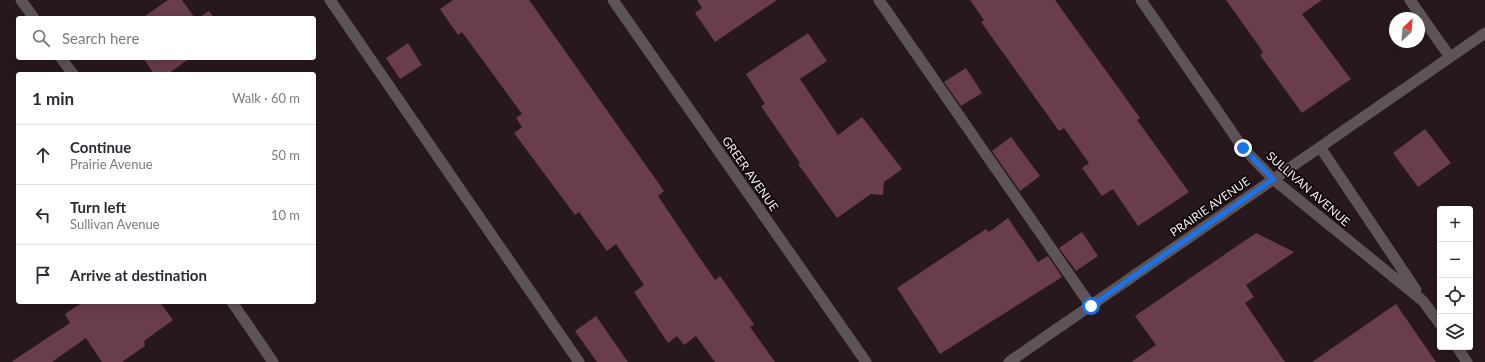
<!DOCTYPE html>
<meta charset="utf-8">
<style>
body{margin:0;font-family:Lato,sans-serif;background:#f2f2f3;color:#2b2b33}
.controls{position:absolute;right:12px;bottom:12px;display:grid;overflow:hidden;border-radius:4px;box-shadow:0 2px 10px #0003}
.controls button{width:36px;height:36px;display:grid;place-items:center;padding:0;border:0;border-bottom:1px solid #e1e1e2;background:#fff;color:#2b2b33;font:20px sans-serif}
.compass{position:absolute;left:1389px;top:12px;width:36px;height:36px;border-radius:50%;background:#fff;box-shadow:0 2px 10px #0003;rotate:26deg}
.stop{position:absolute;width:12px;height:12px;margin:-9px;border:3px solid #1a73e8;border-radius:50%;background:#fff}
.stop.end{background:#1a73e8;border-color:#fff;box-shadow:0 1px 4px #0008}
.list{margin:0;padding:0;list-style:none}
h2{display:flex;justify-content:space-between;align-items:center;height:52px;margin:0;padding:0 16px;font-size:17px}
h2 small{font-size:13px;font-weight:400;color:#7c7c81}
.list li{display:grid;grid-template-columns:26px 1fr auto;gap:12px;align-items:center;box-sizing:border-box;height:60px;padding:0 16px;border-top:1px solid #e1e1e2}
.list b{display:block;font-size:15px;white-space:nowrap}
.list p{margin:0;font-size:13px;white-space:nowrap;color:#7c7c81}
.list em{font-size:13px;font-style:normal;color:#7c7c81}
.icon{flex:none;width:22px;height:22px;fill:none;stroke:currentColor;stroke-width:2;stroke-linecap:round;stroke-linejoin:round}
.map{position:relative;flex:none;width:1485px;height:362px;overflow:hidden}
.search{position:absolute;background:#fff;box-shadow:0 2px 10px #0003;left:16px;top:16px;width:300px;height:44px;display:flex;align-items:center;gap:10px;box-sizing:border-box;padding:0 14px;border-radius:4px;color:#7c7c81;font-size:15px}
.panel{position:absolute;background:#fff;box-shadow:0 2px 10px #0003;left:16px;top:72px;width:300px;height:232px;border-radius:4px}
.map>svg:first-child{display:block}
.building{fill:#693d4c}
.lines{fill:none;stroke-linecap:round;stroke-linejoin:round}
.service{stroke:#5d5457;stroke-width:11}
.minor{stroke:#5d5457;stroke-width:11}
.route{stroke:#1a73e8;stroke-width:5}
.labels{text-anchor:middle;stroke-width:3.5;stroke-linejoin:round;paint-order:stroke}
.street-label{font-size:12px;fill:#f9eef1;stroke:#0b0607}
</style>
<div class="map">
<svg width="1485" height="362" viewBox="0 0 1485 362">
<rect width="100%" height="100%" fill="#27181d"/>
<path class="building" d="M 168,0 L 182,0 L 195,18 L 142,18 Z
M 453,0 L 529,0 L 664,191 L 658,196 L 691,245 L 715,280 L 720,276 L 754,324 L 750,327 L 775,362 L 715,362 L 696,336 L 684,345 L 677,336 L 668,343 L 634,292 L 644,285 L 616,244 L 607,251 L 579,212 L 575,215 L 514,133 L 522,127 L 516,118 L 522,114 L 462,32 L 458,35 L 440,9 Z
M 697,0 L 777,0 L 715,42 L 695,13 L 702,8 Z
M 970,0 L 1055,0 L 1140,118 L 1137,120 L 1189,192 L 1138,226 L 1113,189 L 1102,196 L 1082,168 L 1089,163 L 1064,128 L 1059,131 L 981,22 L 984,20 Z
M 1226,0 L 1322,0 L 1302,14 L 1351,79 L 1302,113 L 1260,55 L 1263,52 Z
M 209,11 L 214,18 L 198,18 Z
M 808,33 L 827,61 L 800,79 L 838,135 L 862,117 L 902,169 L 884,182 L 883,195 L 871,194 L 837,218 L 798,164 L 800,163 L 761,106 L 765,104 L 746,74 Z
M 408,43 L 422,65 L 400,79 L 386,58 Z
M 143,58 L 190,58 L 168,74 L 154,74 Z
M 966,68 L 982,93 L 961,106 L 944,82 Z
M 1425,129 L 1451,163 L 1418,187 L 1393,153 Z
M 1011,137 L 1040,176 L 1020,191 L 992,151 Z
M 1008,218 L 1038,262 L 1048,256 L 1062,277 L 940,354 L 897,288 L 986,229 L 989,232 Z
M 1082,232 L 1098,256 L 1076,271 L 1059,248 Z
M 1256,233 L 1294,252 L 1246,285 L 1254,297 L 1245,303 L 1285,362 L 1131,362 L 1156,345 L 1135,316 Z
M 83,302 L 160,302 L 173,320 L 144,341 L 145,346 L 122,362 L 102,362 L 86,338 L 52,362 L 11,362 L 70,323 L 65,314 Z
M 1396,304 L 1436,362 L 1312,362 Z
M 596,316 L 628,362 L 597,362 L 575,331 Z"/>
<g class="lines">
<path class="service" d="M 330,0 L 579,362
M 879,0 L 1091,306
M 1410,0 L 1450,57"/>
<path class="minor" d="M 21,0 L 34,18
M 613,0 L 866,362
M 1141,0 L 1243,148 L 1273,179 L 1423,301 L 1440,324
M 61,58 L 73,74
M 1320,147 L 1416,290
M 232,302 L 273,362
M 1457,347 L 1467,362
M 1009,362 L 1485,33"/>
</g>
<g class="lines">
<path class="route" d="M 1091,306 L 1273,179 L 1243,148"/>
</g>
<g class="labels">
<g class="street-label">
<text transform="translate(750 174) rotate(55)" y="4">GREER AVENUE</text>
<text transform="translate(1308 189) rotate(41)" y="4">SULLIVAN AVENUE</text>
<text transform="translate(1210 207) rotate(-35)" y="4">PRAIRIE AVENUE</text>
</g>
</g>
</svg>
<div class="controls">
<button>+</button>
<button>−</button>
<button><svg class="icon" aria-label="locate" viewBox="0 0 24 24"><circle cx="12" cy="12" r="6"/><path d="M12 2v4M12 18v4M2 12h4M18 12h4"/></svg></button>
<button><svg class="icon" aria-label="layers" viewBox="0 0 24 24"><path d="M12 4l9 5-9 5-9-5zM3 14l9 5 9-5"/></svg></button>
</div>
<svg class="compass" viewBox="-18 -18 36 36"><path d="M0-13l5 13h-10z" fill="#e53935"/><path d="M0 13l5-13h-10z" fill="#7c7c81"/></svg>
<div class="stop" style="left:1091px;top:306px"></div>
<div class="stop end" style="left:1243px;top:148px"></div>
<div class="search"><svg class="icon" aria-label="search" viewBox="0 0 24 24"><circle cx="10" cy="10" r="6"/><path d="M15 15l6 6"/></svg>Search here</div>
<section class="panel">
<h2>1 min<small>Walk · 60 m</small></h2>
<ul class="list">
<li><svg class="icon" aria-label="ahead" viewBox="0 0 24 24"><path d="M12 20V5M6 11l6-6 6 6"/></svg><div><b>Continue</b><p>Prairie Avenue</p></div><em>50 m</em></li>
<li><svg class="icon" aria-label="left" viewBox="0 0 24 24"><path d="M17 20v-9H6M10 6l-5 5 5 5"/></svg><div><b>Turn left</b><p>Sullivan Avenue</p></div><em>10 m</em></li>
<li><svg class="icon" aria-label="arrive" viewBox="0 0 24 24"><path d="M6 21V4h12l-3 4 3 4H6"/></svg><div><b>Arrive at destination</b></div></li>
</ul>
</section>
</div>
